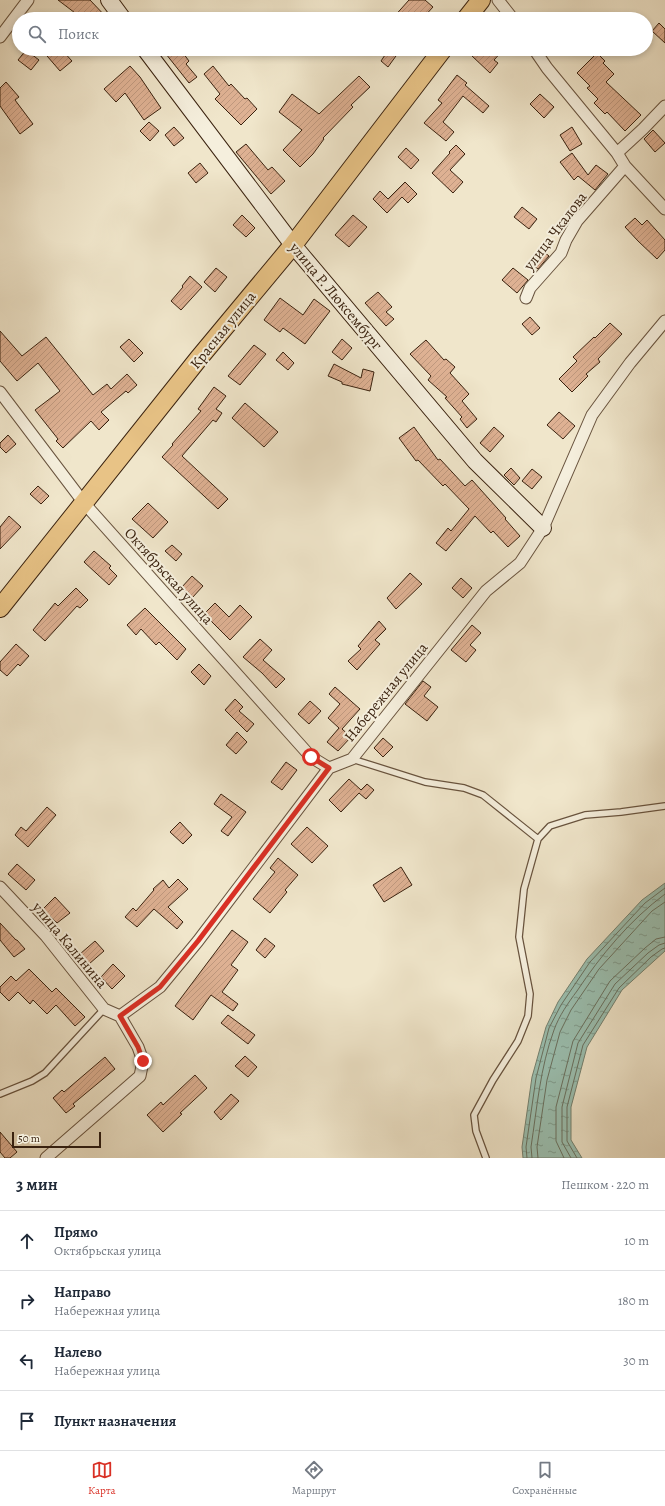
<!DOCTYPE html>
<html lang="ru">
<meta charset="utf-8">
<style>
body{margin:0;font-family:Alegreya,serif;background:#f6f6f7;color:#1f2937}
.scale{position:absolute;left:12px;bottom:10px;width:89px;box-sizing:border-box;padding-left:4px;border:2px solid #3a220f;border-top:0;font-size:11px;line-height:14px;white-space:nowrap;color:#3a220f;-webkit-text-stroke:3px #f5efdd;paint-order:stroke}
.stop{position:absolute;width:12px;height:12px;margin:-9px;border:3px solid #d93025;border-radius:50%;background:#fff}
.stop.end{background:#d93025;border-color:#fff;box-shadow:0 1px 4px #0008}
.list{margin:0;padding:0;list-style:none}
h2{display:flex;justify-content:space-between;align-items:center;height:52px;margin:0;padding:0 16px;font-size:17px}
h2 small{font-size:13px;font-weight:400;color:#747a83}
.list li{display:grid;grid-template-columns:26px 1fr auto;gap:12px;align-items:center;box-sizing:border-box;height:60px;padding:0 16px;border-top:1px solid #e0e1e3}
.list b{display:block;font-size:15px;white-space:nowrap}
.list p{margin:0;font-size:13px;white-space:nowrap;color:#747a83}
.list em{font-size:13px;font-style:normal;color:#747a83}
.icon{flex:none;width:22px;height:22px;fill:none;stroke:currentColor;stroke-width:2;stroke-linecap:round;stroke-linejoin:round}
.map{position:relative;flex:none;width:665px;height:1158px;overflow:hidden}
.search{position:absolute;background:#fff;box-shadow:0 2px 6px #0003;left:12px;right:12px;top:12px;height:44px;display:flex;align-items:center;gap:10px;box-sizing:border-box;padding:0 14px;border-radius:22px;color:#747a83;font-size:15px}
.sheet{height:292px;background:#fff}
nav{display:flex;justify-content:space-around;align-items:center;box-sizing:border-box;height:56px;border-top:1px solid #e0e1e3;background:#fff;font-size:11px;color:#747a83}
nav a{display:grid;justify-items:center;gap:2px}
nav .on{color:#d93025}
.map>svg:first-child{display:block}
.water{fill:url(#water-ripples);stroke:#748170}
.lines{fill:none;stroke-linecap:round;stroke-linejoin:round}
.shore{stroke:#6a7160;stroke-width:1}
.building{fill:url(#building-hatch);stroke:#3a220f}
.lane-casing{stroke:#68533e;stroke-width:8}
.street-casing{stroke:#68533e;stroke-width:13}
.secondary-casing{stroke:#3a220f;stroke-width:18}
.primary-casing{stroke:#3a220f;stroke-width:20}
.lane{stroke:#f5efdd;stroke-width:5.5}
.street{stroke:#f5efdd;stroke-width:11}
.secondary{stroke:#f5efdd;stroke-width:16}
.primary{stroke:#e8c386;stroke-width:18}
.route{stroke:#d93025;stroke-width:5}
.labels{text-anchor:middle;stroke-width:4;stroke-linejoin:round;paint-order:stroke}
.street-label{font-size:15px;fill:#3a220f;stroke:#f5efdd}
</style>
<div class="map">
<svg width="665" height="1158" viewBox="0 0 665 1158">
<defs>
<pattern id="water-ripples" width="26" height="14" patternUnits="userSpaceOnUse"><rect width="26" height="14" fill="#9bc0b1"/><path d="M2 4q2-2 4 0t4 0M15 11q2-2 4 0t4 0" fill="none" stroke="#7f9c8e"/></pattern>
<pattern id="building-hatch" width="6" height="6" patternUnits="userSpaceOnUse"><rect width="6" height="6" fill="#deb193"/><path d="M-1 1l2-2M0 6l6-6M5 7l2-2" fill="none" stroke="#bf987e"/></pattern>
</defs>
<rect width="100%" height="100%" fill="#f0e6cb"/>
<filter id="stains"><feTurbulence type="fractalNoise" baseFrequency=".005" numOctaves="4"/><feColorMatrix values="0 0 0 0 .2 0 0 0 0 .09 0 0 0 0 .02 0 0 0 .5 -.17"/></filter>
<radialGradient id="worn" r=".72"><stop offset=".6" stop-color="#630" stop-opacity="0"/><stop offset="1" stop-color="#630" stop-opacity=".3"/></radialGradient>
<path class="water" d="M 665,883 L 665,951 L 622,990 L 587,1047 L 571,1107 L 571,1140 L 582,1158 L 523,1158 L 522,1147 L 532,1077 L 546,1027 L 558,1002 L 587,959 L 642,900 Z"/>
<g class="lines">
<path class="shore" d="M 527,1158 L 526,1147 L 536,1078 L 549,1028 L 561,1005 L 590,962 L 645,903 L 665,888
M 532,1158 L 531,1147 C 537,1108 540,1068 554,1030 C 559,1016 568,1003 577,991 C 601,955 630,920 665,894
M 538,1158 L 537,1147 L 547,1080 L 560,1032 L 571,1010 L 599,969 L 652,911 L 665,902
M 564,1158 L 556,1141 L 556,1107 L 573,1041 L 610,981 L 645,948 L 656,939 L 665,937
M 571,1158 L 562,1142 L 562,1107 L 578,1043 L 615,984 L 648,953 L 659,945 L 665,943
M 577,1158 L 567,1141 L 567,1107 L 583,1045 L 619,988 L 651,957 L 662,949 L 665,948"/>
</g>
<path class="building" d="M 58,0 L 90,0 L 108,19 L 83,19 Z
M 409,0 L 425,0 L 433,7 L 422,19 L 392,19 Z
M 659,23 L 665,29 L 665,43 L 652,31 Z
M 41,49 L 61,49 L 72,61 L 60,71 Z
M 162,49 L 180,49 L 189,61 L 186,64 L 197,77 L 189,83 Z
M 389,49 L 401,49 L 388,67 L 381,61 Z
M 479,49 L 504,49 L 494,60 L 498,63 L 490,73 L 472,56 Z
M 26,50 L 39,60 L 31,70 L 18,60 Z
M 597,53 L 605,61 L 603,63 L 614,74 L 606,82 L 641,115 L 625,131 L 607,112 L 605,114 L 594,103 L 598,99 L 587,88 L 590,86 L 577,73 Z
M 130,66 L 140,77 L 161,108 L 144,120 L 125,93 L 116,102 L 104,89 Z
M 213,66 L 229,86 L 231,84 L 245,99 L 247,98 L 257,109 L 241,125 L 215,99 L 220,94 L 204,74 Z
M 457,75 L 467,83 L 465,85 L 489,106 L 483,113 L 463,96 L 443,122 L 454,132 L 446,141 L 424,123 L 442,103 L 438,100 Z
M 359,76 L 370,87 L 351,105 L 353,107 L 323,138 L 324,139 L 313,154 L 300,167 L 283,150 L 302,130 L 279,112 L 292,94 L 319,114 Z
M 6,82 L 19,97 L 15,100 L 33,124 L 20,134 L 0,106 L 0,88 Z
M 540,94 L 554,107 L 544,118 L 530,104 Z
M 149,122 L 159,131 L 150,141 L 140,131 Z
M 174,127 L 184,138 L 174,146 L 165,135 Z
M 572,127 L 582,144 L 570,151 L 560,135 Z
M 653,130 L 665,143 L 655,152 L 644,139 Z
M 246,144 L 268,170 L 272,167 L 285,181 L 271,194 L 236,152 Z
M 456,145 L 465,154 L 450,170 L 463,182 L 453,193 L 432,173 L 450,153 L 449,152 Z
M 406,148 L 419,160 L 411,169 L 398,157 Z
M 572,153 L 588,175 L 596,165 L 608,174 L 595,190 L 578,176 L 574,180 L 560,162 Z
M 200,163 L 208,173 L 196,183 L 188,173 Z
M 405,182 L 417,194 L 408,203 L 402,197 L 387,213 L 373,199 L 380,191 L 388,199 Z
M 522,207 L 537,219 L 529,229 L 514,217 Z
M 242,215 L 255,228 L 246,237 L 233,225 Z
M 353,215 L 367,227 L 349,247 L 335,235 Z
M 635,218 L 642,225 L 647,220 L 665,240 L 665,250 L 657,259 L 638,241 L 625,227 Z
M 544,252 L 549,256 L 538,269 L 532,264 Z
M 216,268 L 227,277 L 215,292 L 204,282 Z
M 513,268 L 528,280 L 517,293 L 502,280 Z
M 190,276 L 202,287 L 181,310 L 171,301 L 183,287 L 182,286 Z
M 378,292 L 392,307 L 386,312 L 394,319 L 386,326 L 365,303 Z
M 280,298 L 303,315 L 314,299 L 330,311 L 305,344 L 283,328 L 280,332 L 264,320 Z
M 530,317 L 540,328 L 532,335 L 522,324 Z
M 610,323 L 622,334 L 598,359 L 600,362 L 586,374 L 588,376 L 572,392 L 559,379 L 577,361 L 573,357 L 594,337 L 595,338 Z
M 0,331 L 22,356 L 46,337 L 93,395 L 107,384 L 111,389 L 127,374 L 137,385 L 128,393 L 126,391 L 101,412 L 109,420 L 99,430 L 91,421 L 63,448 L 56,441 L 58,439 L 35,410 L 60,391 L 38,363 L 17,381 L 0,361 Z
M 129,339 L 143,353 L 134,362 L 120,347 Z
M 342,339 L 352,348 L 342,360 L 332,352 Z
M 426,340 L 444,360 L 446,359 L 455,367 L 450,373 L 469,394 L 462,401 L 477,419 L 467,428 L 460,419 L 462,417 L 445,398 L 447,397 L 428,380 L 431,376 L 410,354 Z
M 254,345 L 266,354 L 240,385 L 228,376 Z
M 283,352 L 294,363 L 288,370 L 276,360 Z
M 334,364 L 361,378 L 363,369 L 374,372 L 370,391 L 342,384 L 342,382 L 328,376 Z
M 214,387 L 226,396 L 216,409 L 222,413 L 216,422 L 213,420 L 182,456 L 228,499 L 218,509 L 162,457 L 173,445 L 172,444 L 201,411 L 198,409 Z
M 245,403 L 278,432 L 264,447 L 232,418 Z
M 559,412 L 575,426 L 563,439 L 547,425 Z
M 414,427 L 438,460 L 440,459 L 465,486 L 472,480 L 506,518 L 505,519 L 520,536 L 508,547 L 493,531 L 491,533 L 475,516 L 446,551 L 436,543 L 448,528 L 451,531 L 469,509 L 445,484 L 443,486 L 418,460 L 416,461 L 399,438 Z
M 494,427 L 504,436 L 490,452 L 480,443 Z
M 8,435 L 16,444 L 6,453 L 0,447 L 0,443 Z
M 511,468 L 520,478 L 514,485 L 504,475 Z
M 532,469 L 542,477 L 532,489 L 522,481 Z
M 38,486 L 49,496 L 41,504 L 30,494 Z
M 148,503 L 168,522 L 153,538 L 132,519 Z
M 9,516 L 21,527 L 0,549 L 0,527 Z
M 172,545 L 182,554 L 176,561 L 165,551 Z
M 94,551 L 111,566 L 109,568 L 117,576 L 109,585 L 84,562 Z
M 410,573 L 422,584 L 396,609 L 387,598 Z
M 192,576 L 203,586 L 192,598 L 181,588 Z
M 461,578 L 472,588 L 463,598 L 452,588 Z
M 76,588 L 88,600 L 80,608 L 77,606 L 45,641 L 33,630 L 55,603 L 58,606 Z
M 215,603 L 229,617 L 240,605 L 252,617 L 230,640 L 204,614 Z
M 145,608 L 186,649 L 177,660 L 159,642 L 156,645 L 141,629 L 136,635 L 127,625 Z
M 379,621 L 386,629 L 375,640 L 380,644 L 357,670 L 348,661 L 361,649 L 358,646 Z
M 472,625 L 481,633 L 470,645 L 476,650 L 466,662 L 451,650 Z
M 260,639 L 272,650 L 263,660 L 285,679 L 276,688 L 262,673 L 243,657 Z
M 16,644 L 29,656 L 20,666 L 18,664 L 7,676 L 0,670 L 0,662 Z
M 199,664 L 211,676 L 204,685 L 191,672 Z
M 423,681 L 431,687 L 424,696 L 438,707 L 427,721 L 405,704 Z
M 335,687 L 360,709 L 342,729 L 351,737 L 338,751 L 327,742 L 339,728 L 328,718 L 340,704 L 329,694 Z
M 235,699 L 243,707 L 239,711 L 254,724 L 247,732 L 225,710 Z
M 310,701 L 321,711 L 309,724 L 298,714 Z
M 237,732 L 247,742 L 236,754 L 226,745 Z
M 383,738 L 393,747 L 383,757 L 374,748 Z
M 286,762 L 297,770 L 282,790 L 271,782 Z
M 349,779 L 361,790 L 367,784 L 374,790 L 366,799 L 359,793 L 341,812 L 329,800 Z
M 221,794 L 246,812 L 228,836 L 221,831 L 232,817 L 214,804 Z
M 47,807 L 56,815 L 28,847 L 15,835 L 21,827 L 26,831 Z
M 180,822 L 192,835 L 183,844 L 170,832 Z
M 307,827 L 328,846 L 312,863 L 291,844 Z
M 278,858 L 298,875 L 285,890 L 287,892 L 270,913 L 253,899 L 275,872 L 270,868 Z
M 17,864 L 35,880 L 26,890 L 8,874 Z
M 401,867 L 412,885 L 384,902 L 373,885 Z
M 178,879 L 188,889 L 168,907 L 183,922 L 177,929 L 154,909 L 137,927 L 125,917 L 133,908 L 136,911 L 154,890 L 153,889 L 163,880 L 169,888 Z
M 55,897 L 70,913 L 57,923 L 43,909 Z
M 0,923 L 16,940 L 17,940 L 25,949 L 14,957 L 0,940 Z
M 232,930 L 248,942 L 231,965 L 238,970 L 222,992 L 238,1004 L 233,1011 L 211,995 L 193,1020 L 175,1006 Z
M 265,938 L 275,946 L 265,958 L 256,950 Z
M 95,941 L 104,951 L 89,964 L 80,954 Z
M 113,964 L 125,976 L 112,989 L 101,977 Z
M 29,969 L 52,992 L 56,988 L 85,1017 L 75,1026 L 56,1005 L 47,1014 L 33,1000 L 30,1004 L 18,992 L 9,1001 L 0,992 L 0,987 L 11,976 L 16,981 Z
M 228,1015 L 255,1035 L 248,1044 L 221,1023 Z
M 245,1056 L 257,1067 L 248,1077 L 235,1066 Z
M 105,1057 L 115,1069 L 73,1104 L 75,1106 L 66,1113 L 53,1098 L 62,1090 L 64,1092 Z
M 195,1075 L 207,1088 L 180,1113 L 182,1114 L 163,1132 L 147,1115 L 161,1102 L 163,1105 Z
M 231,1094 L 239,1101 L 221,1120 L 214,1112 Z
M 0,1132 L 17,1152 L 10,1158 L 5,1158 L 0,1152 Z"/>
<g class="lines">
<g class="lane-casing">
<path id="lane" d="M 352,759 L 425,782 L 464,788 L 483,795 L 538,839 L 524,889 L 519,937 L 530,994 L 528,1016 L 518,1041 L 493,1080 L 474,1115 L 476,1131 L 486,1158
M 538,839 L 550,826 L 585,815 L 621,812 L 665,806
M 0,1094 L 32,1081 L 45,1073 L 104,1009"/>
</g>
<g class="street-casing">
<path id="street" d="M 498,0 L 513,19
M 0,37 L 28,0
M 534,49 L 547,68 L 617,153 L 625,166 L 665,209
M 617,153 L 643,129 L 665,106
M 526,298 L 530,288 L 561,253 L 566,240 L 577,221 L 625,166
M 0,392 L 84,503 L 311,757 L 329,768
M 0,887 L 46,936 L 104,1009 L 120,1016
M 46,1158 L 140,1076 L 143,1061 L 138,1047 L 120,1016 L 160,987 L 198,941 L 329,768 L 352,759 L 486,591 L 520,563 L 543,528 L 592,415 L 630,363 L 665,321"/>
</g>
<g class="secondary-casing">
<path id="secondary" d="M 109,0 L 123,19
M 145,49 L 293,245 L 475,461 L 543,528"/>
</g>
<g class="primary-casing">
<path id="primary" d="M 466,19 L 481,0
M 0,608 L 199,358 L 293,245 L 443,49"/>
</g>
<use href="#lane" class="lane"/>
<use href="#street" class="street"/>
<use href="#secondary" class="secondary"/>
<use href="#primary" class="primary"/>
</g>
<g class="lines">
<path class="route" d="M 143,1061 L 138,1047 L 120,1016 L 160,987 L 198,941 L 329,768 L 311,757"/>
</g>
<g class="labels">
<g class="street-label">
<text transform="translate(555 231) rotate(-53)" y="5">улица Чкалова</text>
<text transform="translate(336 296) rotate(50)" y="5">улица Р. Люксембург</text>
<text transform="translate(223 330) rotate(-51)" y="5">Красная улица</text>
<text transform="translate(169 576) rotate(48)" y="5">Октябрьская улица</text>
<text transform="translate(386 692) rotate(-51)" y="5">Набережная улица</text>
<text transform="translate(70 945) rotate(50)" y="5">улица Калинина</text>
</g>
</g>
<rect width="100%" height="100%" filter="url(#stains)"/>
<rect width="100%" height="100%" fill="url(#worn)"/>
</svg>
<div class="scale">50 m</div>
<div class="stop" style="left:311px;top:757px"></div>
<div class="stop end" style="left:143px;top:1061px"></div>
<div class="search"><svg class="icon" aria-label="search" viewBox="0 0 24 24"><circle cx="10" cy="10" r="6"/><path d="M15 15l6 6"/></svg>Поиск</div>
</div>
<section class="sheet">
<h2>3 мин<small>Пешком · 220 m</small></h2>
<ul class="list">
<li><svg class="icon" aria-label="ahead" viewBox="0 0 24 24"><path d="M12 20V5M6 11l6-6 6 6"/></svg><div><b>Прямо</b><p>Октябрьская улица</p></div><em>10 m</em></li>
<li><svg class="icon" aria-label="right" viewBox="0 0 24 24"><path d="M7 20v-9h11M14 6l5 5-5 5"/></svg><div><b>Направо</b><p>Набережная улица</p></div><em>180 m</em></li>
<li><svg class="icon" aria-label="left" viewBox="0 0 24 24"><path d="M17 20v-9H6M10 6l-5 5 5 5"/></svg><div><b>Налево</b><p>Набережная улица</p></div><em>30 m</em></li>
<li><svg class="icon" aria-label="arrive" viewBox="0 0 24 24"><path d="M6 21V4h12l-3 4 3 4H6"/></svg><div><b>Пункт назначения</b></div></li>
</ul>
</section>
<nav>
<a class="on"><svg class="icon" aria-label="map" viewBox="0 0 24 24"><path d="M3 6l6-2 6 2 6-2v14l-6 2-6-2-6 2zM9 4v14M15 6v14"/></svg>Карта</a>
<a><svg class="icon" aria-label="directions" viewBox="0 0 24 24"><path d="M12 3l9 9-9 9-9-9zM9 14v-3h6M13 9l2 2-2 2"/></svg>Маршрут</a>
<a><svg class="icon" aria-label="saved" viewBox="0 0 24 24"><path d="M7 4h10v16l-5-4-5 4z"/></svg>Сохранённые</a>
</nav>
